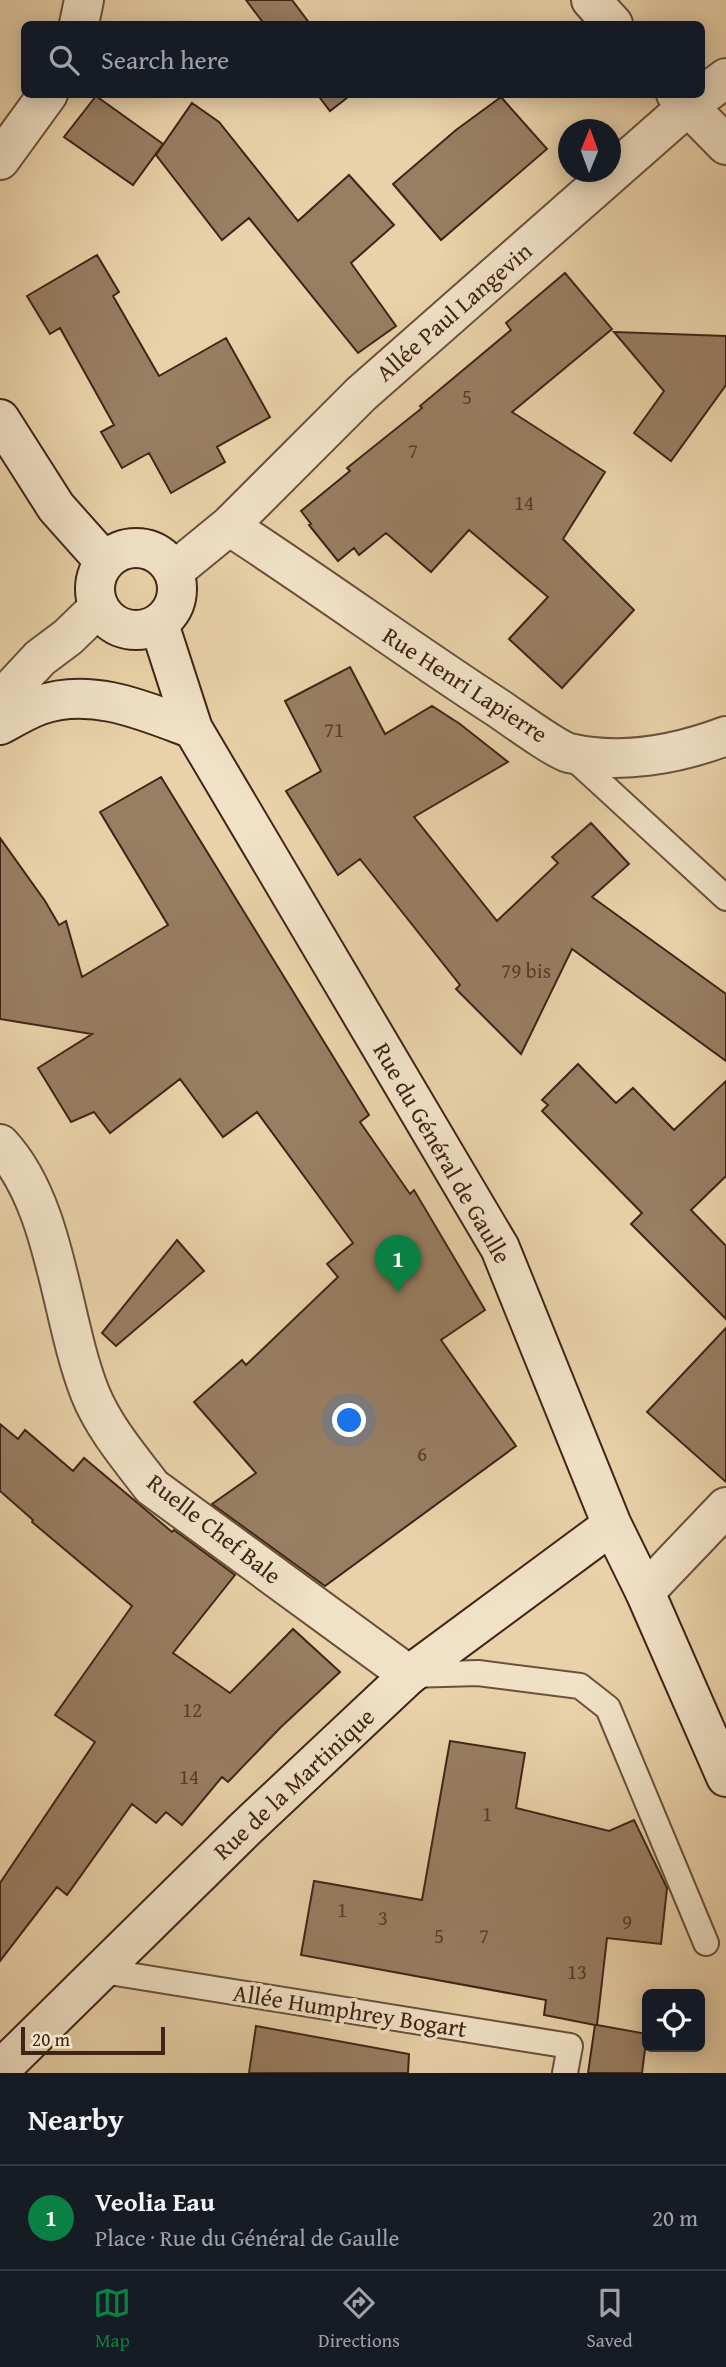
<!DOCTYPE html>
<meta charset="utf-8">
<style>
body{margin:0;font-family:"Gentium Book Plus",serif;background:#20242c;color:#f1f3f6}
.controls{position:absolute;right:21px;bottom:21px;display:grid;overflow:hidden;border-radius:10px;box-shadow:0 4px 18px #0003}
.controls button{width:63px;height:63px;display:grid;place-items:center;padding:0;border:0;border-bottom:2px solid #363941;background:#171b24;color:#f1f3f6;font:35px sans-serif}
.compass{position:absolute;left:558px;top:119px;width:63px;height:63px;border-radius:50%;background:#171b24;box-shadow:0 4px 18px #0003;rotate:1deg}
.scale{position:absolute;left:21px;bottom:18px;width:144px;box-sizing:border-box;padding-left:7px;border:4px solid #412418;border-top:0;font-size:19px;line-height:24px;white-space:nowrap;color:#412418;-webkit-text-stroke:5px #f1e2c7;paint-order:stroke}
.you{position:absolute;left:350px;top:1421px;width:24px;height:24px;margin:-18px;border:5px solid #fff;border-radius:50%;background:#1a73e8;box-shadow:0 0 0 10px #1a73e833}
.badge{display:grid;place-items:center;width:46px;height:46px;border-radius:50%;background:#0b8043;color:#fff;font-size:23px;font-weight:700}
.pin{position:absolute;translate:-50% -58px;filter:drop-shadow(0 2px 4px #0008)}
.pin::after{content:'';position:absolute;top:37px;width:24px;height:21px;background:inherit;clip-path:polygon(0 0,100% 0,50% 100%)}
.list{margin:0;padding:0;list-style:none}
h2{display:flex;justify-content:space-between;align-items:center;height:91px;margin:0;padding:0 28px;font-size:30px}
h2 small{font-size:23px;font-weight:400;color:#9ea1a6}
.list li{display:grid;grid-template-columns:46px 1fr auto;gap:21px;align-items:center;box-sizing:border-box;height:105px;padding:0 28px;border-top:2px solid #363941}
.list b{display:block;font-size:26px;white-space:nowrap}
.list p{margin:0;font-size:23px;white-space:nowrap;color:#9ea1a6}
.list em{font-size:23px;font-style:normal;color:#9ea1a6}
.icon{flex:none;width:38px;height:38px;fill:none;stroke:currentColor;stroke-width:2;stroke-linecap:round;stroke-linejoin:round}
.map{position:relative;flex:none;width:726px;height:2073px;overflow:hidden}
.search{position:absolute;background:#171b24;box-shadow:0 4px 18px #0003;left:21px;right:21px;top:21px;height:77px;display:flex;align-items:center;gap:18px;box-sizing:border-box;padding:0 24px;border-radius:10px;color:#9ea1a6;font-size:26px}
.sheet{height:196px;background:#171b24}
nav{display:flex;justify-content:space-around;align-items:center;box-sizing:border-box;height:98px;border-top:2px solid #363941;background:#171b24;font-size:19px;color:#9ea1a6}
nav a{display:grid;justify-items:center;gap:4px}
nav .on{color:#0b8043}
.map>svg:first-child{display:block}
.building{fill:#987e63;stroke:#412418;stroke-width:2}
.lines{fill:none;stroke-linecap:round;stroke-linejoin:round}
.lane-casing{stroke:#6b503c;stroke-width:28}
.street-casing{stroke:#6b503c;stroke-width:42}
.secondary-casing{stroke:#412418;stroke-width:42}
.lane{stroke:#f1e2c7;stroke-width:24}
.street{stroke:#f1e2c7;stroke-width:38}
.secondary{stroke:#f1e2c7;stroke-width:38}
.labels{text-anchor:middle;stroke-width:7;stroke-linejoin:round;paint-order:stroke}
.number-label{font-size:21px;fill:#573a2b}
.street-label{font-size:24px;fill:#412418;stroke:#f1e2c7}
</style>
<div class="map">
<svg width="726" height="2073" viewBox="0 0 726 2073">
<rect width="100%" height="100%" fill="#e9d2a9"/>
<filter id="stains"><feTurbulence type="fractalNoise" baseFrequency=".00286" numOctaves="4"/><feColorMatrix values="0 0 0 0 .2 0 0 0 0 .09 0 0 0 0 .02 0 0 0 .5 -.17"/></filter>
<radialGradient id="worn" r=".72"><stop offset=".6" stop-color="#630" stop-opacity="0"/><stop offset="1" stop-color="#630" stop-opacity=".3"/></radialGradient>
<path class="building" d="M 246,0 L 292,0 L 310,24 L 264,24 Z
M 317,94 L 352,94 L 330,111 Z
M 96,96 L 163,144 L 133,185 L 64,137 Z
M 501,97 L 547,149 L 441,240 L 393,184 L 456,130 Z
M 192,103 L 219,122 L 298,221 L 349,175 L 394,225 L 351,263 L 396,326 L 358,353 L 249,218 L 222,240 L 156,155 Z
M 97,255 L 119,292 L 113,296 L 159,376 L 226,338 L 270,417 L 217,447 L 225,462 L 171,493 L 149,453 L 122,468 L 101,432 L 114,425 L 60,328 L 50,334 L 27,296 Z
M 565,273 L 612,329 L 512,412 L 605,472 L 563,539 L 634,610 L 562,688 L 509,639 L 548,597 L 469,530 L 431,572 L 386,533 L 359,555 L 354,548 L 338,561 L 309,525 L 311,524 L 301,511 L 350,471 L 347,468 L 422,408 L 420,406 L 511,330 L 506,323 Z
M 614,332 L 726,336 L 726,385 L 671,461 L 634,433 L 664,391 Z
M 350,667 L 385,734 L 432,706 L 460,724 L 508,762 L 414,817 L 497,921 L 558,863 L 552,857 L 591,823 L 629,864 L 592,897 L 726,994 L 726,1061 L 572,949 L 521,1054 L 456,989 L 460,985 L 360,859 L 338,875 L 286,791 L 321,771 L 285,701 Z
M 161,777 L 369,1115 L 360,1122 L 410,1194 L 414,1190 L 485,1310 L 441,1340 L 516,1446 L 325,1586 L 212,1504 L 256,1473 L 194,1402 L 242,1360 L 246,1365 L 338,1277 L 327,1264 L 353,1243 L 257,1112 L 223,1137 L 180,1079 L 110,1133 L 94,1112 L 71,1122 L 38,1068 L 92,1034 L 0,1019 L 0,838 L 45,901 L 59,925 L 66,921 L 82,977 L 168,925 L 100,812 Z
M 578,1064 L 616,1103 L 633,1088 L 674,1130 L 726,1081 L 726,1176 L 691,1210 L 726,1246 L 726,1319 L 631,1224 L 642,1213 L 542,1111 L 548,1105 L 542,1100 Z
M 177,1240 L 204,1271 L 116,1346 L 102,1333 Z
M 726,1328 L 726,1482 L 647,1412 Z
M 0,1424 L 18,1439 L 25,1430 L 73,1471 L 84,1458 L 172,1532 L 174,1530 L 235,1575 L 173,1653 L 230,1693 L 293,1629 L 340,1672 L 280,1728 L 228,1782 L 222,1777 L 182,1825 L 166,1812 L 156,1823 L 132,1804 L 67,1895 L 57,1887 L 0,1961 L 0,1883 L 95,1742 L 55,1715 L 132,1606 L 32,1522 L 33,1520 L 0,1491 Z
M 450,1741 L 525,1753 L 516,1808 L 609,1831 L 634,1820 L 667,1888 L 661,1944 L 607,1938 L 597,2025 L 647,2034 L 642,2073 L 588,2073 L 595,2025 L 544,2015 L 546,2000 L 301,1955 L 314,1881 L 422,1900 Z
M 256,2026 L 409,2054 L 408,2073 L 249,2073 Z"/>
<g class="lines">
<g class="lane-casing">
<path id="lane" d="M 568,753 L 726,898
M 410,1675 L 478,1673 L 580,1686 L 608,1708 L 706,1943
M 103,1971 L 570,2046 L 565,2073"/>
</g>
<g class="street-casing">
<path id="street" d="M 591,0 L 613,24
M 79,24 L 84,0
M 676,94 L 726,145
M 0,160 L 48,94
M 229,526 C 320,585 407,649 498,708 C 513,718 555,749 569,753 C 621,765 678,754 726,736
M 174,571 L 229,526 L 361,394 L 687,107 L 726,78
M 0,701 L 40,658 L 68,637 L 99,607
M 0,1144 C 57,1205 60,1317 90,1393 C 104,1428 130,1458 152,1487 L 409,1675
M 645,1592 L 726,1507"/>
</g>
<g class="secondary-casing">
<path id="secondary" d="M 0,419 L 56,507 L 105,562
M95 589a41 41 0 1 1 82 0a41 41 0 1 1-82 0Z
M 159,624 L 193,729 L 500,1248 L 612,1525 L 645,1592 L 726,1777
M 0,725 C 13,718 26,710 40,705 C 92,687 145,711 193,729
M 0,2070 L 245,1829 L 409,1675 L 612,1525"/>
</g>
<use href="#lane" class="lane"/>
<use href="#street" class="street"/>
<use href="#secondary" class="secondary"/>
</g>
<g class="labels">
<g class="number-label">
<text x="467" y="404">5</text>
<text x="413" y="458">7</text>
<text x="524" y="510">14</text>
<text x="334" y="737">71</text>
<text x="526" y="978">79 bis</text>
<text x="422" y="1461">6</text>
<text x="192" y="1717">12</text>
<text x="189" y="1784">14</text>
<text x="487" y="1821">1</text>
<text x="342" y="1917">1</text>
<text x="383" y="1925">3</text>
<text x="627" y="1929">9</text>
<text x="439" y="1943">5</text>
<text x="484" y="1943">7</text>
<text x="577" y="1979">13</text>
</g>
<g class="street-label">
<text transform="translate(454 312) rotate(-41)" y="8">Allée Paul Langevin</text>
<text transform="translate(465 685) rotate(33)" y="8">Rue Henri Lapierre</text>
<text transform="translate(442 1153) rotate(60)" y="8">Rue du Général de Gaulle</text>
<text transform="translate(214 1529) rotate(38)" y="8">Ruelle Chef Bale</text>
<text transform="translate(294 1784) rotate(-43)" y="8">Rue de la Martinique</text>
<text transform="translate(350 2011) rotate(9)" y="8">Allée Humphrey Bogart</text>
</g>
</g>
<rect width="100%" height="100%" filter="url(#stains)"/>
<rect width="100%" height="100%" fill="url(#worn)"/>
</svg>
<div class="controls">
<button><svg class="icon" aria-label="locate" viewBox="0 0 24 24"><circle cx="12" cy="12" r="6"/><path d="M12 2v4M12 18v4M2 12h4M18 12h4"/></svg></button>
</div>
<svg class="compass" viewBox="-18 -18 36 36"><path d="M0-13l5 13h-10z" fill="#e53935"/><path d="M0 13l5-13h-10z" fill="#9ea1a6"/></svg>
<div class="scale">20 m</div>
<div class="you"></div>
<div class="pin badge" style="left:398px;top:1293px">1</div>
<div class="search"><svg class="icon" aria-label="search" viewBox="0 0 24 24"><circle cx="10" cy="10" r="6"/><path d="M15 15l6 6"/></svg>Search here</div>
</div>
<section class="sheet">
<h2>Nearby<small></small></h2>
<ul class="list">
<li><span class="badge">1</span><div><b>Veolia Eau</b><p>Place · Rue du Général de Gaulle</p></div><em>20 m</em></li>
</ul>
</section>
<nav>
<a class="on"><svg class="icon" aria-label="map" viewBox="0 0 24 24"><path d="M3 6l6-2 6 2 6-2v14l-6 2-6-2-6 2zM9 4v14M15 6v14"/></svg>Map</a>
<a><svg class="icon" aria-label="directions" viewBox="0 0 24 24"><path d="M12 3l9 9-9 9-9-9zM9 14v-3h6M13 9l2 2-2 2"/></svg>Directions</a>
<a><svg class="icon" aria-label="saved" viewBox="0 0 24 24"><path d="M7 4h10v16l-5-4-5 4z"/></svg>Saved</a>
</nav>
